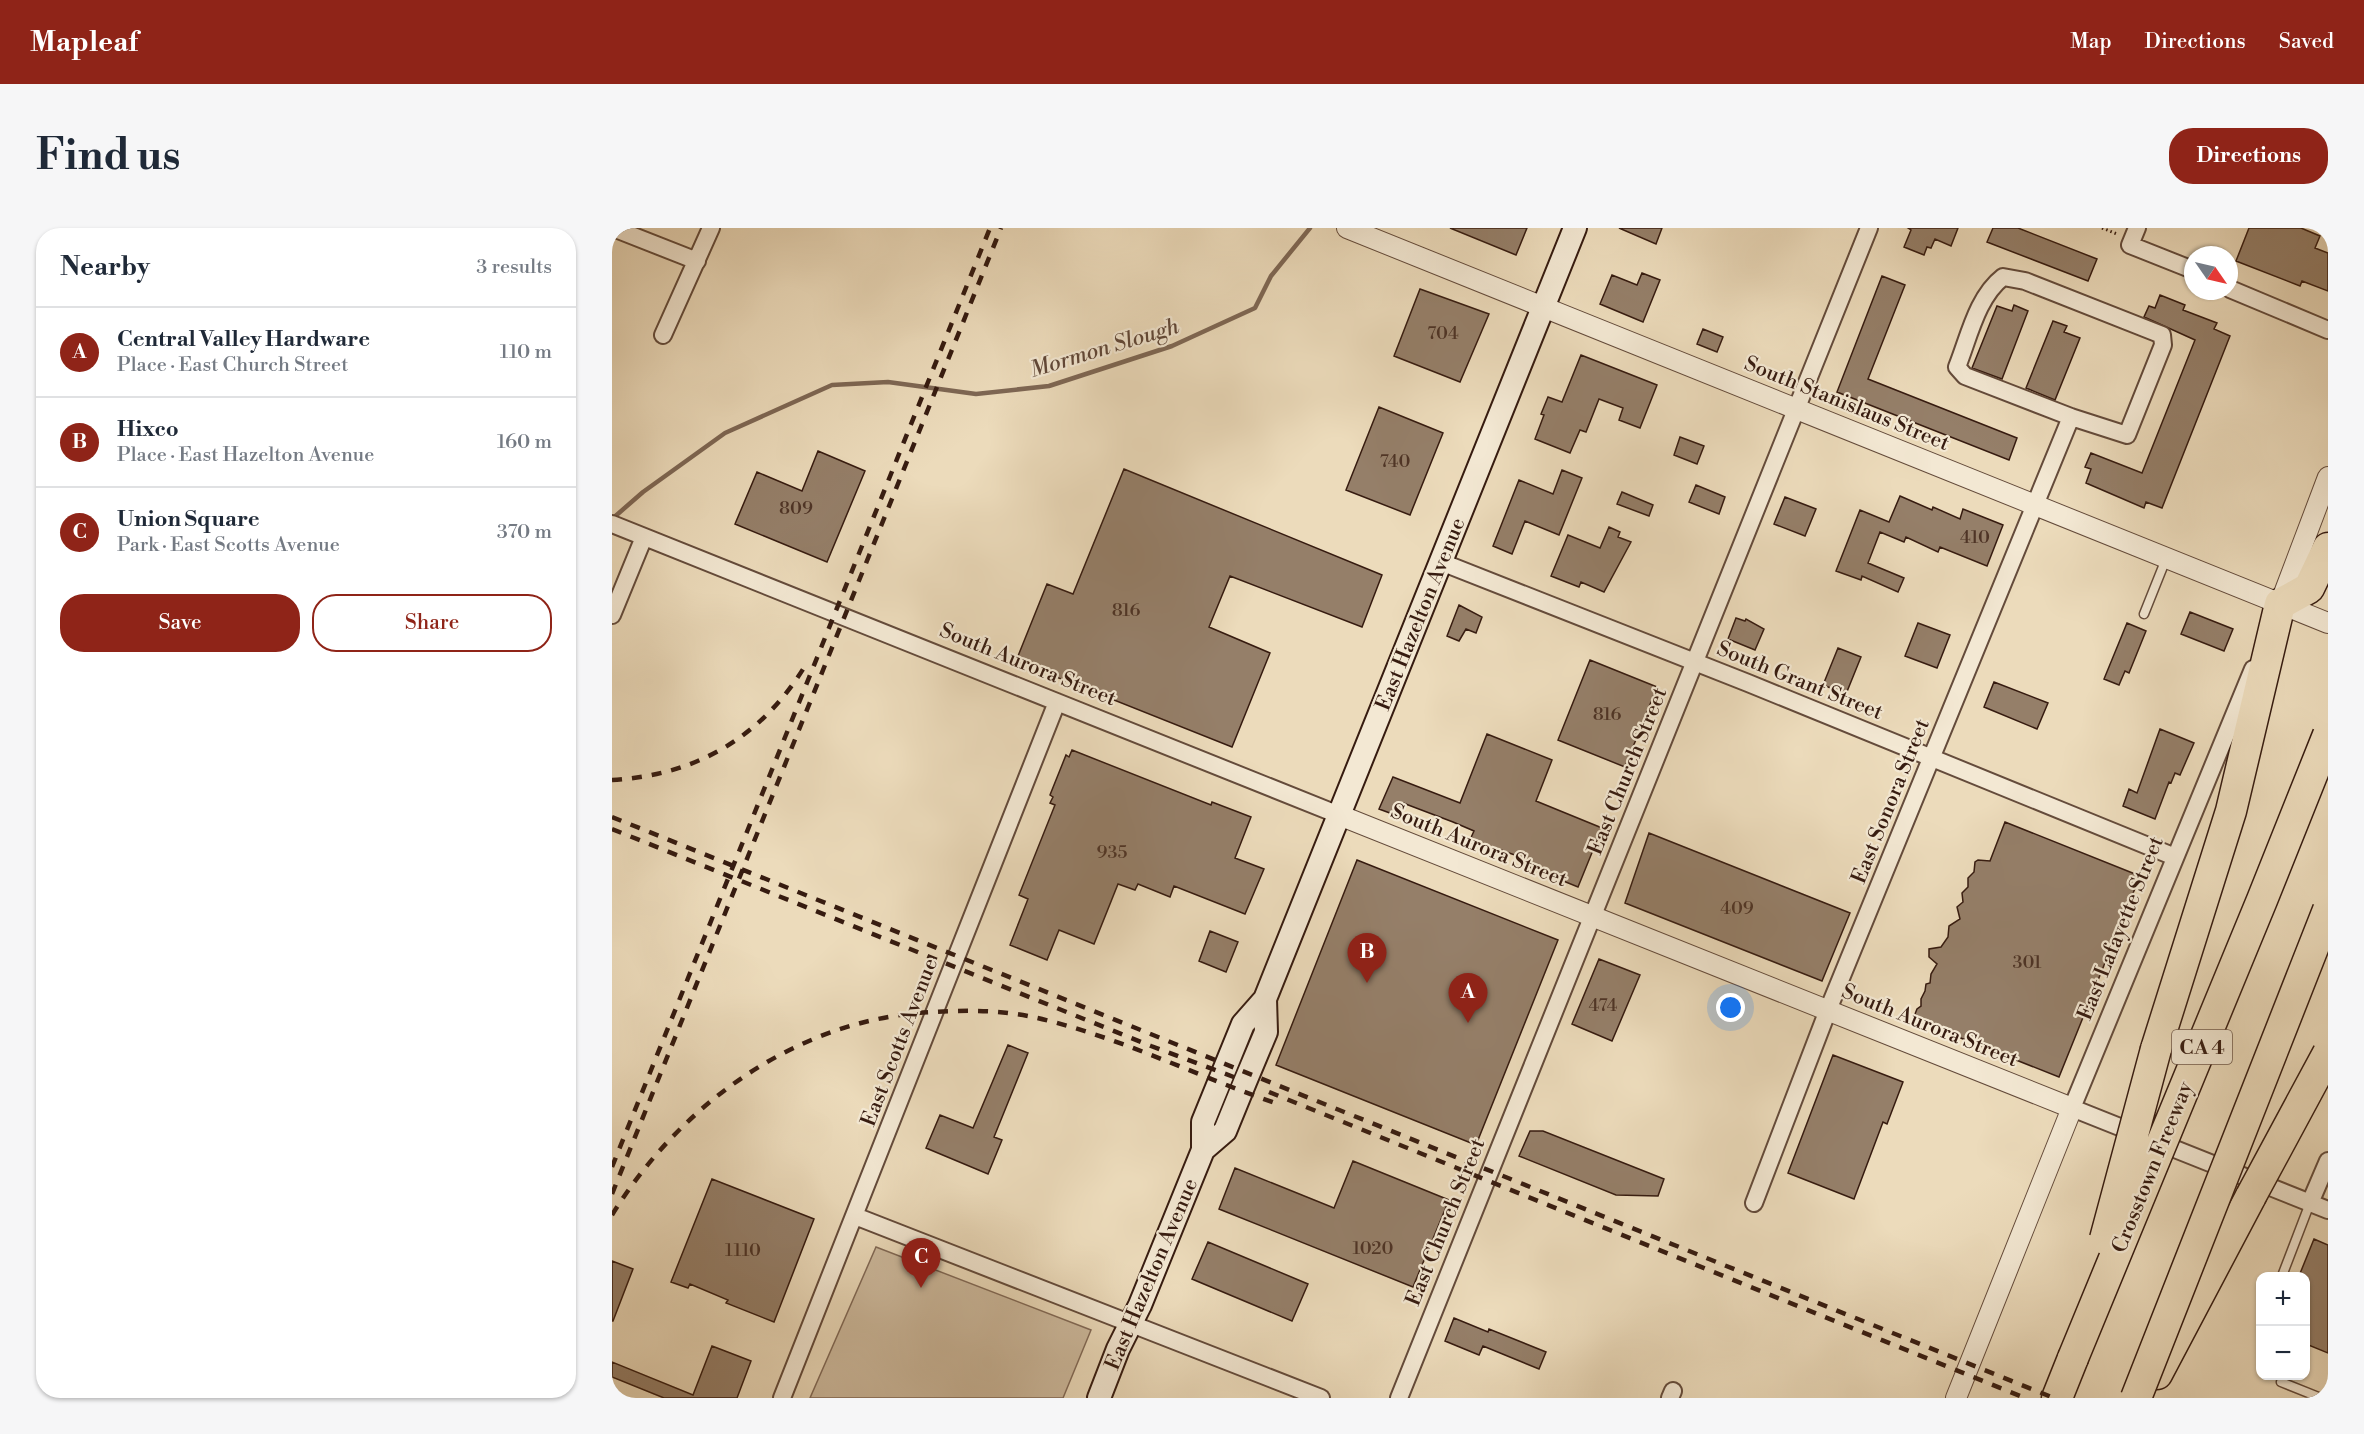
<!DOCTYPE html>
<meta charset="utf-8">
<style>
body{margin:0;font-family:"Libre Bodoni",serif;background:#f6f6f7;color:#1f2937}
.controls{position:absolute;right:18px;bottom:18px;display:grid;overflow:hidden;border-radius:12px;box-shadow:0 2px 4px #0004}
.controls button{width:54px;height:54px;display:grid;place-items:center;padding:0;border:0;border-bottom:2px solid #e0e1e3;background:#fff;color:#1f2937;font:30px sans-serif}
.compass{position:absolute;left:1572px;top:18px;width:54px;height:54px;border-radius:50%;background:#fff;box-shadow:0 2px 4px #0004;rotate:124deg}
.you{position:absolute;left:1119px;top:780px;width:21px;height:21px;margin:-15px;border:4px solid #fff;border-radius:50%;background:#1a73e8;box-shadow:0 0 0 9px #1a73e833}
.badge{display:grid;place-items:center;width:39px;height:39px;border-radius:50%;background:#8f2418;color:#fff;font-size:20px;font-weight:700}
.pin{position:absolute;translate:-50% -50px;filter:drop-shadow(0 2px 3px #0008)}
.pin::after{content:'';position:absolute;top:32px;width:21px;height:18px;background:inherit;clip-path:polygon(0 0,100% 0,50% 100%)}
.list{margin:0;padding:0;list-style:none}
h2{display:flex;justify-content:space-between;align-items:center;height:78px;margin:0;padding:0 24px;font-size:26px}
h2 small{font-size:20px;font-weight:400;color:#747a83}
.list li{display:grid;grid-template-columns:39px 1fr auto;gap:18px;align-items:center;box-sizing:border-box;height:90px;padding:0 24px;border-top:2px solid #e0e1e3}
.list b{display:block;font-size:22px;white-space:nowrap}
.list p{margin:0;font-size:20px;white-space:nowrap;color:#747a83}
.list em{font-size:20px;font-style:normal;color:#747a83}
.actions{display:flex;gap:12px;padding:18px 24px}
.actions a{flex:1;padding:14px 0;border:2px solid #8f2418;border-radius:24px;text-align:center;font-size:21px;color:#8f2418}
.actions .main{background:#8f2418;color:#fff}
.map{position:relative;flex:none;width:1716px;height:1170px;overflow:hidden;border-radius:24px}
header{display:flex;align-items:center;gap:36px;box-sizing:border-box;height:84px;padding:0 30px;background:#8f2418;color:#fff}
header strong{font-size:28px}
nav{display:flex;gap:33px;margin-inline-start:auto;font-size:21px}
.intro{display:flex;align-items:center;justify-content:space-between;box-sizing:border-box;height:144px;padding:0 36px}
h1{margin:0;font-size:42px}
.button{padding:15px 27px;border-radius:24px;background:#8f2418;color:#fff;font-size:21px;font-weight:700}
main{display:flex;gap:36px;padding:0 36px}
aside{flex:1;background:#fff;border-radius:24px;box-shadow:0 2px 4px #0004}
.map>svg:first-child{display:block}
.green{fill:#cdba9e;stroke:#826a57;stroke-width:1.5}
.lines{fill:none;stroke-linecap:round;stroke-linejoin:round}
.stream{stroke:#7e6754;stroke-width:4.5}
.building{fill:#957f69;stroke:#361b10;stroke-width:1.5}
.service-casing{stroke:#644b3b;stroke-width:11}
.minor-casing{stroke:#644b3b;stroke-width:20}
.tertiary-casing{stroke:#644b3b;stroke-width:22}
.secondary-casing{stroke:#361b10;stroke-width:26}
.motorway-casing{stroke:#361b10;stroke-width:33}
.path{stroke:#361b10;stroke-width:3;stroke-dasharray:1.5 3;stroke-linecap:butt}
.service{stroke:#f3e8d3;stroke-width:8}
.minor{stroke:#f3e8d3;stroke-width:16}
.tertiary{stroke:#f3e8d3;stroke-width:20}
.secondary{stroke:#f3e8d3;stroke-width:22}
.motorway{stroke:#ecdbbb;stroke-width:30}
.rail{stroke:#361b10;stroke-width:4.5;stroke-dasharray:10 10;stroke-linecap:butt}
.motorway-bridge-casing{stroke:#361b10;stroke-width:33;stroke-linecap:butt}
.motorway-bridge{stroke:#ecdbbb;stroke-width:30}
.labels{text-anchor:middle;stroke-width:4.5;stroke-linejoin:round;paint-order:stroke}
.number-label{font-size:18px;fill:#4e3426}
.shield{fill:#f3e8d3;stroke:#6f584a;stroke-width:1.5}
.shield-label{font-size:20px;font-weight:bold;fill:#361b10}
.street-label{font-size:21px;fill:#361b10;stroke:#f3e8d3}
.water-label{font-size:22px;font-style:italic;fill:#604738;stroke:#f3e8d3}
</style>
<header>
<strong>Mapleaf</strong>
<nav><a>Map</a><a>Directions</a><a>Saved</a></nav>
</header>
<div class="intro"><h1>Find us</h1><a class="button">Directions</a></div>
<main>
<aside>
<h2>Nearby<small>3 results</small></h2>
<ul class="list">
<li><span class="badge">A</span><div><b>Central Valley Hardware</b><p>Place · East Church Street</p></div><em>110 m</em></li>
<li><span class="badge">B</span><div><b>Hixco</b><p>Place · East Hazelton Avenue</p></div><em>160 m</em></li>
<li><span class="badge">C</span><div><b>Union Square</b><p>Park · East Scotts Avenue</p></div><em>370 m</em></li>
</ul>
<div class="actions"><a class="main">Save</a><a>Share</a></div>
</aside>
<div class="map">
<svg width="1716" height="1170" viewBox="0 0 1716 1170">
<rect width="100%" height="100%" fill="#ecdbbb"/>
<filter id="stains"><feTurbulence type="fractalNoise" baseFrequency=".00333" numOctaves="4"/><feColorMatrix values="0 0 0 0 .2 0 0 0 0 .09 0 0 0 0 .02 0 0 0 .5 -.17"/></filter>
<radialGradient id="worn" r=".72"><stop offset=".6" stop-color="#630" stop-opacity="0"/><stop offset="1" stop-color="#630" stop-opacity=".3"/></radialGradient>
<path class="green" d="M 264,1019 L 479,1102 L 451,1170 L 198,1170 Z"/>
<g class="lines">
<path class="stream" d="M 0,291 L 31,264 L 113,205 L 220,157 L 276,154 L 364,166 L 437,158 L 560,118 L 643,80 L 659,48 L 698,0"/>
</g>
<path class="building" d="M 838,0 L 915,0 L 904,27 Z
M 1007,0 L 1050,0 L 1044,16 Z
M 1296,0 L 1346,0 L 1339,18 L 1323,11 L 1319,20 L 1315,19 L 1312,27 L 1292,19 L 1299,2 Z
M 1381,0 L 1406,0 L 1485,31 L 1476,53 L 1375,14 Z
M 1637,0 L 1689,0 L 1708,8 L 1703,20 L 1716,25 L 1716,63 L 1690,53 L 1688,58 L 1624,33 Z
M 1030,45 L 1048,52 L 1031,94 L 988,76 L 1000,47 L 1025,57 Z
M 1270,48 L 1293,57 L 1256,151 L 1405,210 L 1397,232 L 1225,164 Z
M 808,61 L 877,86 L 848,154 L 782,128 Z
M 1548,67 L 1573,77 L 1571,82 L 1605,95 L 1602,101 L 1618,108 L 1550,280 L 1534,274 L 1532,280 L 1474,255 L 1479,241 L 1473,239 L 1479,225 L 1530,245 L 1583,112 L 1532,89 L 1537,78 L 1543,80 Z
M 1402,77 L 1416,83 L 1390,151 L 1360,140 L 1385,78 L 1400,83 Z
M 1441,93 L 1455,98 L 1452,104 L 1468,110 L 1443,172 L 1414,160 Z
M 1091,101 L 1111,109 L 1105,124 L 1085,116 Z
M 969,127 L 1045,157 L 1028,200 L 1007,192 L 1011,180 L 987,171 L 974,204 L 968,202 L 958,225 L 923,211 L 932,187 L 929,186 L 936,169 L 950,174 Z
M 767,179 L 831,205 L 798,287 L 734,262 Z
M 1068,209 L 1092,218 L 1085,236 L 1062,227 Z
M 206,223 L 253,243 L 215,334 L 123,296 L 145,244 L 190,263 Z
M 512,241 L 770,347 L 750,399 L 618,348 L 597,399 L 658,425 L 620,519 L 404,433 L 435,356 L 461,366 Z
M 950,242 L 970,250 L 947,307 L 913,293 L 900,326 L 881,318 L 907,252 L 941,266 Z
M 1084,257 L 1113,269 L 1107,286 L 1077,274 Z
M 1010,264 L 1041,277 L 1037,288 L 1005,276 Z
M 1288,268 L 1320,282 L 1321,279 L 1348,291 L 1351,281 L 1391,297 L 1375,338 L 1328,319 L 1326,324 L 1294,309 L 1292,314 L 1268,304 L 1256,335 L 1292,350 L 1286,364 L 1250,348 L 1249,352 L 1224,343 L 1248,282 L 1277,294 Z
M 1173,269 L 1204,281 L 1193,308 L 1162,296 Z
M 997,299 L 1008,304 L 1006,309 L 1019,314 L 992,364 L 969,354 L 967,359 L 939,348 L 956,307 L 988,320 Z
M 847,377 L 870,389 L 864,405 L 854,401 L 847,413 L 835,408 Z
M 1578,384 L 1621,401 L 1612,423 L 1569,406 Z
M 1124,390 L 1133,393 L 1134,391 L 1152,401 L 1143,422 L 1116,411 Z
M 1306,395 L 1338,407 L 1325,440 L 1293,428 Z
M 1515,395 L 1534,403 L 1517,445 L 1513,443 L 1507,457 L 1492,451 Z
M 1226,420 L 1249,429 L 1234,466 L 1211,457 Z
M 978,432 L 1045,459 L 1013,539 L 946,512 Z
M 1382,454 L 1436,475 L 1425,501 L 1372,479 Z
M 1548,501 L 1582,515 L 1568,547 L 1563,545 L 1559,555 L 1557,554 L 1543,591 L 1511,578 L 1517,561 L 1525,565 Z
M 875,506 L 940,532 L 924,573 L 990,600 L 966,659 L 912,637 L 914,631 L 886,621 L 884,624 L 857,614 L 862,603 L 841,594 L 791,575 L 786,588 L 767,581 L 781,549 L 848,575 Z
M 460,522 L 599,577 L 600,574 L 639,589 L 623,630 L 652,641 L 633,686 L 562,658 L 558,669 L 526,656 L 523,662 L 506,656 L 482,716 L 447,702 L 435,732 L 398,717 L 416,671 L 407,667 L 443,577 L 438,575 L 441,569 L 438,567 L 454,527 L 457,529 Z
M 1393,594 L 1528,648 L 1447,849 L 1311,795 L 1303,786 L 1305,781 L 1309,778 L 1309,771 L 1313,763 L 1314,756 L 1318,755 L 1319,746 L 1325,736 L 1317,729 L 1317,721 L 1329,719 L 1336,709 L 1337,698 L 1348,691 L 1345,679 L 1351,674 L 1350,665 L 1356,659 L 1356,650 L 1362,644 L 1363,634 L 1366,632 L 1378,633 Z
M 1037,605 L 1238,685 L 1210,753 L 1013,675 Z
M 745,632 L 946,712 L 864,917 L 664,837 Z
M 598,703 L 626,714 L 614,744 L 587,733 Z
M 987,731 L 1028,747 L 1000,813 L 960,796 Z
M 396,817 L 416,825 L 382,909 L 390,912 L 376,946 L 314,920 L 328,887 L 361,900 Z
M 1221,827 L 1291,854 L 1275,896 L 1271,894 L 1242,971 L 1176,945 Z
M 918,903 L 931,903 L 1052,951 L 1046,968 L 1004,967 L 907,928 Z
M 741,933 L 837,972 L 801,1059 L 607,981 L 623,940 L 722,980 Z
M 100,951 L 202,991 L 162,1094 L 114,1075 L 116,1072 L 78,1056 L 76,1060 L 59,1054 Z
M 1702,1011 L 1716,1017 L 1716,1125 L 1694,1116 L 1694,1048 L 1687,1048 Z
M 596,1014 L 696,1056 L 680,1093 L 580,1051 Z
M 0,1033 L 21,1041 L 1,1093 L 0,1093 Z
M 842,1090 L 876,1104 L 877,1101 L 934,1124 L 927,1141 L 871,1118 L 867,1127 L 833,1113 Z
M 100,1118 L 139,1133 L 125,1170 L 52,1170 L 0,1149 L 0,1134 L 81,1167 Z"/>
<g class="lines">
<g class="service-casing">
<path id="service" d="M 1532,386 L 1554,331
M 1670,1048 L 1698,975
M 1669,1154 L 1709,1170"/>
</g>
<g class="minor-casing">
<path id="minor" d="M 1,0 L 85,33
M 1525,0 L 1518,17 L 1581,42
M 1391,49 L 1413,53 L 1550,107 L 1551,117 L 1515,207 L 1459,189 L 1353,148 L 1345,139 C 1357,109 1365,69 1391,49 Z
M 1618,61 L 1716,102
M 51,107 L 99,0
M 0,296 L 727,587
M 829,334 L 1136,455 L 1563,629
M 0,387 L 32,309
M 1641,441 L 1460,880 L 1716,982
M 1142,975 L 1216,782 L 1459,189
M 1698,975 L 1716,933
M 243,988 L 709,1170
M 170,1170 L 445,474
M 787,1170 L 1257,0
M 1058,1170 L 1061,1163"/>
</g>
<g class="tertiary-casing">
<path id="tertiary" d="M 735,0 L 1716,395
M 1668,376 L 1716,249
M 727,587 L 1460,880 L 1344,1170"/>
</g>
<g class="secondary-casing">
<path id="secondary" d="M 591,922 L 613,903 L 633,854 L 654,804 L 653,771
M 487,1170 L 506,1121 L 528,1077 L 591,922 L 591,894 L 631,796 L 653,771 L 963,0"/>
</g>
<g class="motorway-casing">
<path id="motorway" d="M 1544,821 L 1619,583 L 1668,376 L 1697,360 L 1716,320
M 1545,1146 L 1639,968
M 1445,1170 L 1461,1130"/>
</g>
<path class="path" d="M 1490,0 L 1505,6"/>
<use href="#service" class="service"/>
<use href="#minor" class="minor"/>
<use href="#tertiary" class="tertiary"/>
<use href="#secondary" class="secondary"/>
<use href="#motorway" class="motorway"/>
<path class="rail" d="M 0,552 C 86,547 152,508 196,433
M 0,589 L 1442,1170
M 0,601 L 539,818 L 627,851
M 657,864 L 1413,1170
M 0,939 L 378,0
M 0,966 L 389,0
M 0,987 C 69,875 187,790 321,784 C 354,782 389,782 421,789 C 506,808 584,848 666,876"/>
<g class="motorway-bridge-casing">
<path id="motorway-bridge" d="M 1639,968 L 1716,825
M 1493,1011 L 1544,821
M 1461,1130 L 1650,672 L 1716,507
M 1524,1170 L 1716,682"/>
</g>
<use href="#motorway-bridge" class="motorway-bridge"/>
</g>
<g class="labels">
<g class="number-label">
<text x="831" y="111">704</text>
<text x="783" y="239">740</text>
<text x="184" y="286">809</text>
<text x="1363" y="315">410</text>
<text x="514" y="388">816</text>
<text x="995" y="492">816</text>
<text x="500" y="630">935</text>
<text x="1125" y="686">409</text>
<text x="1415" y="740">301</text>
<text x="991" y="783">474</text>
<text x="761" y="1026">1020</text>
<text x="131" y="1028">1110</text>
</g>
<rect class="shield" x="1560" y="802" width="60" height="34" rx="4.5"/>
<g class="shield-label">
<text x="1590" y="826">CA 4</text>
</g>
<g class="street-label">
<text transform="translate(1235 175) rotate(22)" y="7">South Stanislaus Street</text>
<text transform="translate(808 386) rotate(-68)" y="7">East Hazelton Avenue</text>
<text transform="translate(416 436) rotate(22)" y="7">South Aurora Street</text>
<text transform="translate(1188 452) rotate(22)" y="7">South Grant Street</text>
<text transform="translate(1015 543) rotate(-68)" y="7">East Church Street</text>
<text transform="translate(1278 573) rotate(-68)" y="7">East Sonora Street</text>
<text transform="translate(867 617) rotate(22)" y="7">South Aurora Street</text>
<text transform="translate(1508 700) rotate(-68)" y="7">East Lafayette Street</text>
<text transform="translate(1318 797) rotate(22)" y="7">South Aurora Street</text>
<text transform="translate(287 814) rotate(-69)" y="7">East Scotts Avenue</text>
<text transform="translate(1540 939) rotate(-68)" y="7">Crosstown Freeway</text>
<text transform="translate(833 994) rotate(-68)" y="7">East Church Street</text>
<text transform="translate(539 1046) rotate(-67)" y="7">East Hazelton Avenue</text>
</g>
<g class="water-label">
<text transform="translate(492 119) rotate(-17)" y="8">Mormon Slough</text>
</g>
</g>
<rect width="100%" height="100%" filter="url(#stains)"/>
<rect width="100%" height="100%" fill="url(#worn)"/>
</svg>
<div class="controls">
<button>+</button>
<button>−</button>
</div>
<svg class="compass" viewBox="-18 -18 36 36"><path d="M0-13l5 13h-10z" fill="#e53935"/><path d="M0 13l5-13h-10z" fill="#747a83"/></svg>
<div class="you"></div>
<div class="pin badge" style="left:856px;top:795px">A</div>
<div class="pin badge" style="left:755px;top:755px">B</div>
<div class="pin badge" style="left:309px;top:1060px">C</div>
</div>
</main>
